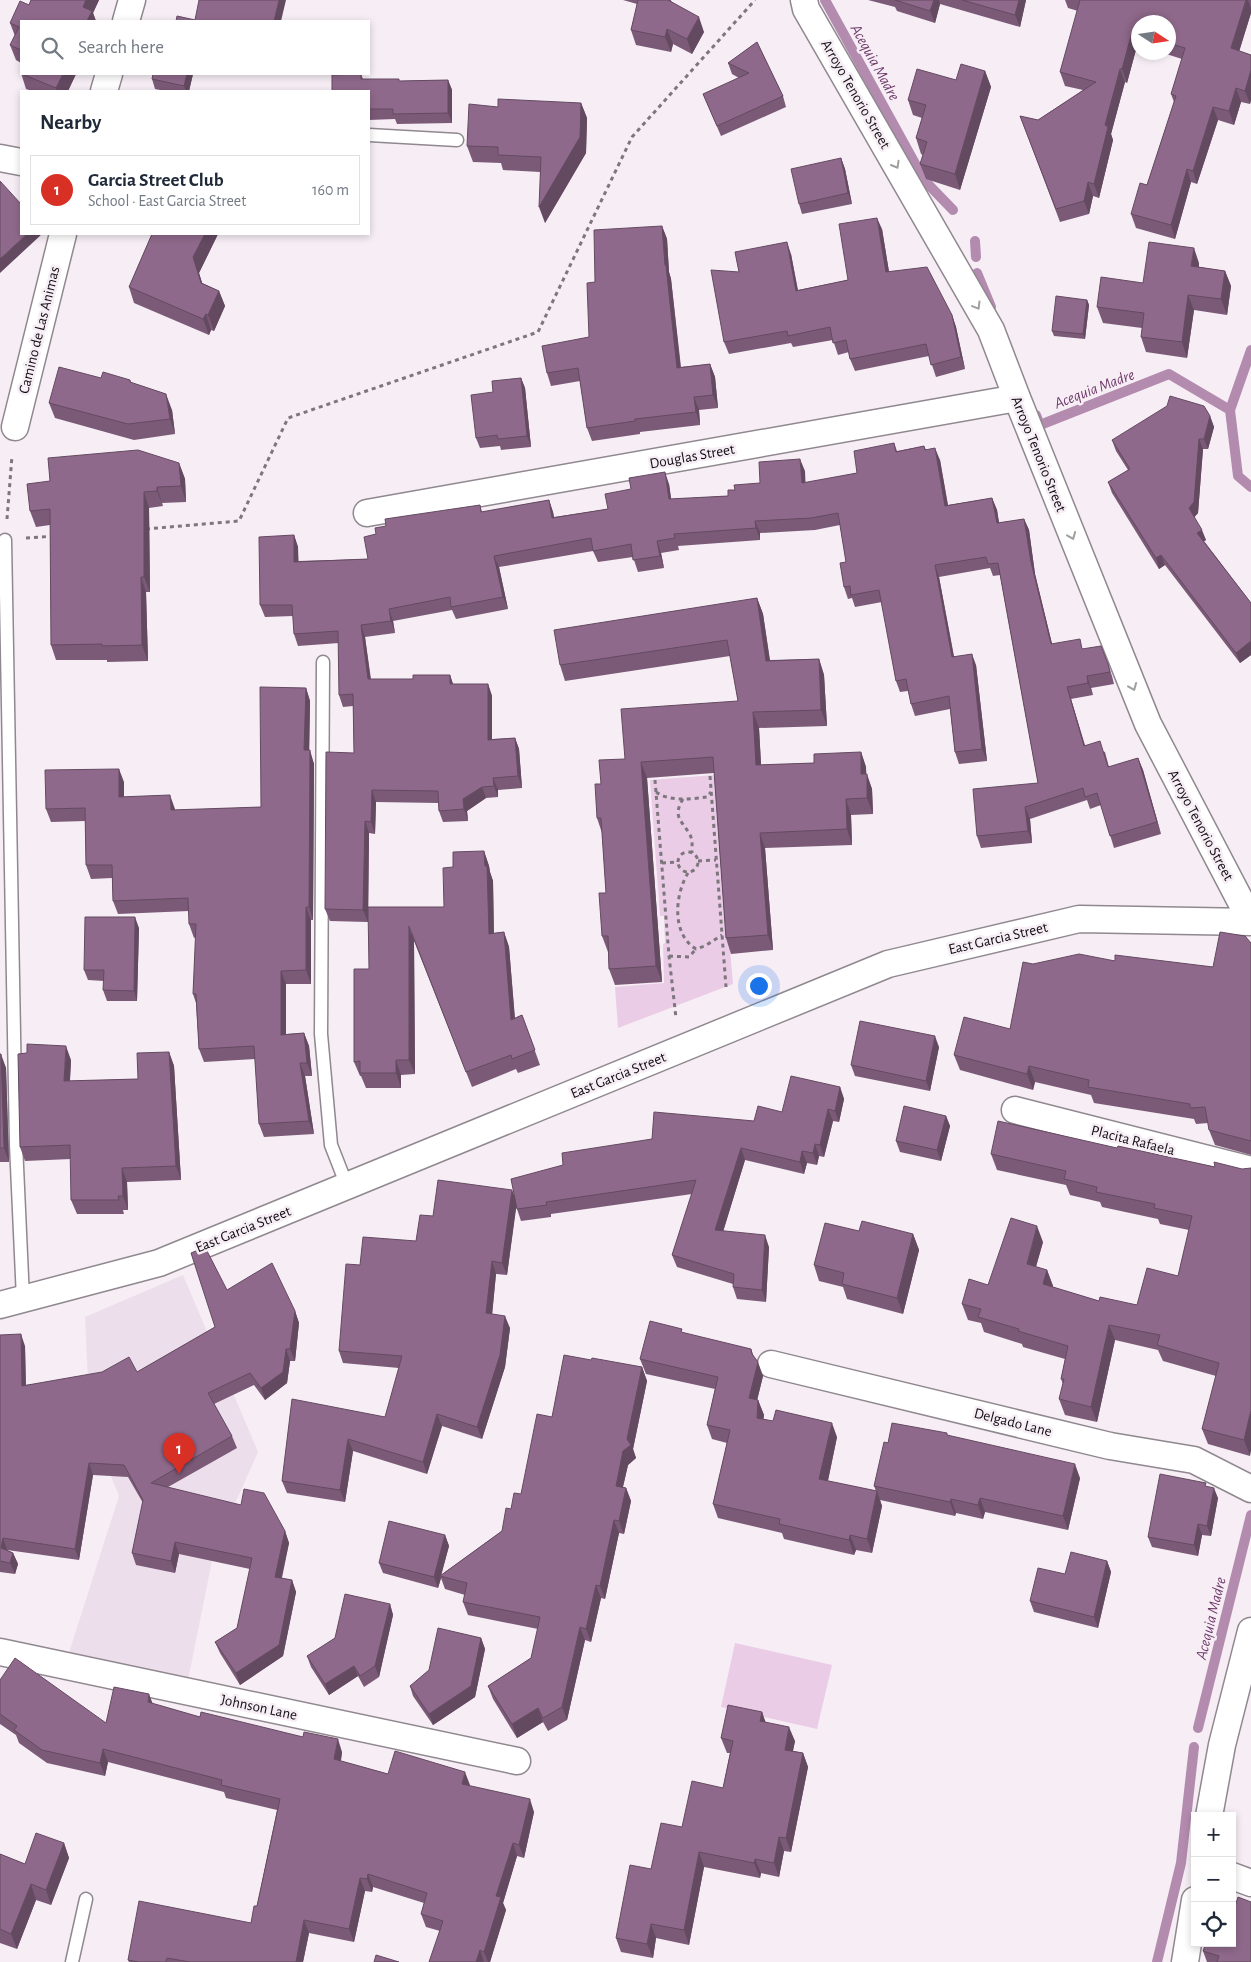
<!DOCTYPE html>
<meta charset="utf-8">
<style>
body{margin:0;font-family:"Alegreya Sans",sans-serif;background:#f2f2f3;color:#1f2937}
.controls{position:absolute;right:15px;bottom:15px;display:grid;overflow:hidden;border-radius:0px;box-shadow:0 2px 8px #0003}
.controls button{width:45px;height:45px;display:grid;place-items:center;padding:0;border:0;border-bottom:1px solid #e0e1e3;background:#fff;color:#1f2937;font:25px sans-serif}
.compass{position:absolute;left:1131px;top:15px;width:45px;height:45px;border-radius:50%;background:#fff;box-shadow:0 2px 8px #0003;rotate:102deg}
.you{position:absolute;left:758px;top:985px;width:18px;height:18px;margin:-12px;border:4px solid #fff;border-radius:50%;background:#1a73e8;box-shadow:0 0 0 8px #1a73e833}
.badge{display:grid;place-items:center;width:32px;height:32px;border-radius:50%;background:#d93025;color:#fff;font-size:16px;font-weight:700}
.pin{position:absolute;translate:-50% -41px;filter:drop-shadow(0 1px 2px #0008)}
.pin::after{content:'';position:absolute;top:26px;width:18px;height:15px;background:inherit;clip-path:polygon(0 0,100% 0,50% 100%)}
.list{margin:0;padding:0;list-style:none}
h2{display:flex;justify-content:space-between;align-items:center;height:65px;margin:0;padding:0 20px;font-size:21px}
h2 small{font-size:16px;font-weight:400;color:#747a83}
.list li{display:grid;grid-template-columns:32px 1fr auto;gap:15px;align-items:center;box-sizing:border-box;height:70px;margin:0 10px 10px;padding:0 10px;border:1px solid #e0e1e3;border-radius:0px}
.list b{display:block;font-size:19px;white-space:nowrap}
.list p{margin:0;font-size:16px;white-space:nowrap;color:#747a83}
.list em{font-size:16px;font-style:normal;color:#747a83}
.icon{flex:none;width:28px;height:28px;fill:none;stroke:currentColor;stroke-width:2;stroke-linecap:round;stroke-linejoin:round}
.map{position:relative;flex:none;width:1251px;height:1962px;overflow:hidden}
.search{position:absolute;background:#fff;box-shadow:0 2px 8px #0003;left:20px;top:20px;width:350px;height:55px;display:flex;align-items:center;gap:12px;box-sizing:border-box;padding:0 18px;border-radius:0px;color:#747a83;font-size:19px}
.panel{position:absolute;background:#fff;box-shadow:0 2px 8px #0003;left:20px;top:90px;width:350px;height:145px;border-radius:0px}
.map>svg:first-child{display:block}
.built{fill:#eddeec}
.green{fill:#eacce7}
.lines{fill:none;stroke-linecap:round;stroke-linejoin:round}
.stream{stroke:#b38baf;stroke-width:10}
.lane-casing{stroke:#90888f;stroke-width:15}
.street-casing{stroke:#90888f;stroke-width:29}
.path{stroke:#7d777d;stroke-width:3;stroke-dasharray:4 4;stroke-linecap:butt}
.lane{stroke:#fff;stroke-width:12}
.street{stroke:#fff;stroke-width:26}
.wall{fill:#7b5a78}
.shaded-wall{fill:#644a61}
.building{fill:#8f698b;stroke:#644a61}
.oneway{stroke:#a09fa0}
.labels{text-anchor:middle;stroke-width:5;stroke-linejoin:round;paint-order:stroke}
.street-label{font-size:15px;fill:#110e11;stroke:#f6edf5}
.water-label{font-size:16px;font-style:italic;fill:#6e3a6a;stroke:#f6edf5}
</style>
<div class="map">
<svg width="1251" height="1962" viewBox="0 0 1251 1962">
<rect width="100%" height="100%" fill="#f6edf5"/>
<path class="built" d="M 183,1275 L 258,1452 L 214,1551 L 188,1680 L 67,1659 L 119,1496 L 90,1424 L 85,1317 Z"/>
<path class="green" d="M 715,775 L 733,984 L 618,1028 L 615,987 L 664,983 L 663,944 L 665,943 L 664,916 L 660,916 L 650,780 Z
M 735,1643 L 832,1665 L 817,1729 L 721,1707 Z"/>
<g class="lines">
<path class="stream" d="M 825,0 L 924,180 L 953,210
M 975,241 L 976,257
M 977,273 L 991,307
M 1230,410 L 1251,350
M 1036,415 L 1040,425 L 1169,374 L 1230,410 L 1238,476 L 1251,487
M 1198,1728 L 1251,1515
M 1157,1962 L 1181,1863 L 1194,1747"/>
<g class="lane-casing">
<path id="lane" d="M 369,135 L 457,140
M 5,540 L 16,1144 L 23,1299
M 323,662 L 321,1034 L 331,1145 L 347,1186
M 72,1962 L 86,1899"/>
</g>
<g class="street-casing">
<path id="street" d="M 804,0 L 806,9 L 991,330 L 1017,398 L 1148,724 L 1251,921
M 126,21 L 132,0
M 104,91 L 109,74
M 0,158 L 21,162
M 15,427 L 63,234
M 367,513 L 1017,398
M 1015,1110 L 1251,1170
M 0,1305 L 159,1263 L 888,964 L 1079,919 L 1251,922
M 771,1364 L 1110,1446 L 1194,1460 L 1251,1489
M 0,1652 L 517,1761
M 1209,1816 L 1222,1745 L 1251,1631
M 1232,1876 L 1251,1883
M 1185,1962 L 1195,1900"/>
</g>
<path class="path" d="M 7,519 L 12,456
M 146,529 L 239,521 L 288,418 L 538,332 L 632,137 L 755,0
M 26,538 L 55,536
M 710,776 L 726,987
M 655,780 L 669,956 L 676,1018
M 656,792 C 670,802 691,799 707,797 L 711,792
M 683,799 C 673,816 680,819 689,833 C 693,839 692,846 692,853
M678 862a10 10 0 1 1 20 0a10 10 0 1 1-20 0Z
M 698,861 L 716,860
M 662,863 L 678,862
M 688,873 C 675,894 671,934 696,949 L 705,946 L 722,935
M 669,956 L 689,957 L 696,949"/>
<use href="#lane" class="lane"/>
<use href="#street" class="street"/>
</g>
<path class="wall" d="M 31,0 L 99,0 L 93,13 L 96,21 L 21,21 L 21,63 L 16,60 L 10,45 L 15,36 L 10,23 L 29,5 Z
M 623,0 L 671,0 L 671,1 L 704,32 L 692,54 L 673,44 L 671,52 L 636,45 L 631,30 L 637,4 Z
M 868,0 L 1026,0 L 1020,27 L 940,4 L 935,23 L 897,11 L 895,7 Z
M 1065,0 L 1251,0 L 1251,13 L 1239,51 L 1251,55 L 1251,100 L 1250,104 L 1241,102 L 1234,125 L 1218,120 L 1197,184 L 1191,182 L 1175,239 L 1136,228 L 1131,214 L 1147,185 L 1174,102 L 1171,94 L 1182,59 L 1160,52 L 1168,52 L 1168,22 L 1138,22 L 1138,46 L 1137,46 L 1127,83 L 1125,82 L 1111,134 L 1113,140 L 1099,198 L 1093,196 L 1089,214 L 1060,222 L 1020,116 L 1038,120 L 1083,90 L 1065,86 L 1060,72 L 1078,11 L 1068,8 Z
M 757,42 L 783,96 L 786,107 L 721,136 L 703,94 L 739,78 L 732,74 L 728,63 Z
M 985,71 L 991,87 L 960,190 L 926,179 L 920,164 L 923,155 L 921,154 L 916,138 L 922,118 L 913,115 L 908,100 L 956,80 Z
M 21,73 L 21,74 L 76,74 L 68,91 L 32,91 L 26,89 Z
M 193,74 L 189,91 L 165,91 L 155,89 L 152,79 Z
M 361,74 L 363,79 L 399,81 L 448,80 L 452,90 L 452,123 L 397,124 L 395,119 L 369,120 L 369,91 L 332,91 Z
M 581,103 L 587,118 L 586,153 L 545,223 L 540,172 L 503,170 L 501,163 L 473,162 L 467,146 L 498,107 Z
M 841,158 L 845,169 L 852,204 L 802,214 L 799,204 Z
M 662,226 L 667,239 L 669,272 L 671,279 L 681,367 L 710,364 L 715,377 L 718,408 L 699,410 L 700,425 L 640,432 L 640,434 L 592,441 L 587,428 L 580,381 L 551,386 L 547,373 L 589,337 L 595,282 Z
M 882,229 L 889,272 L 952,315 L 956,327 L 965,369 L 936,377 L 929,356 L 855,371 L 850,359 L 849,352 L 838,355 L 833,340 L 793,347 L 791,343 L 729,354 L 724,342 L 791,254 L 798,290 L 848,280 Z
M 152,234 L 218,234 L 199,273 L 202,283 L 219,291 L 225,306 L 214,331 L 211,330 L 209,335 L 134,303 L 129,287 Z
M 1199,263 L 1199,267 L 1225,271 L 1231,286 L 1227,315 L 1194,310 L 1187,358 L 1146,352 L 1141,337 L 1142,328 L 1103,323 L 1097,307 L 1143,283 Z
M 1087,300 L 1089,305 L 1085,339 L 1054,336 L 1052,331 Z
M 101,378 L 130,380 L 131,382 L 172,410 L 175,434 L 134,440 L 55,418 L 49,403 Z
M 521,378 L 525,388 L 531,447 L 501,450 L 500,446 L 480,448 L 476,438 L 493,392 Z
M 1210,416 L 1214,427 L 1208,449 L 1203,449 L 1198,513 L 1194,517 L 1206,540 L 1204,541 L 1251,603 L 1251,655 L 1240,663 L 1165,565 L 1159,569 L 1112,493 L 1108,482 L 1128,470 L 1116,451 L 1112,440 Z
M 894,443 L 897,451 L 924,446 L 926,450 L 940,460 L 948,505 L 992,498 L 997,510 L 999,523 L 1024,519 L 1029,530 L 1035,574 L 1052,644 L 1084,649 L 1108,664 L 1112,676 L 1114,684 L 1091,688 L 1093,695 L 1071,699 L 1085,745 L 1105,752 L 1109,767 L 1138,758 L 1143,770 L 1161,834 L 1114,848 L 1101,805 L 1090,809 L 1087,800 L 1030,819 L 1032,843 L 981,848 L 977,836 L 1038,783 L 1000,575 L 993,576 L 990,568 L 939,577 L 954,656 L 976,665 L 987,761 L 959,764 L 955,752 L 950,709 L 915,716 L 911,704 L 908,691 L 900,692 L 896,681 L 882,602 L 855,607 L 852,598 L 848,599 L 844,587 L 846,562 L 840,525 L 815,530 L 760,533 L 760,540 L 678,546 L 679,550 L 661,553 L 664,568 L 638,572 L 633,557 L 598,562 L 593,551 L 499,567 L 508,609 L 456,619 L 452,610 L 393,621 L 395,633 L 365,637 L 371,679 L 413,679 L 450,675 L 453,684 L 488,684 L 492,696 L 492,739 L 515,738 L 519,749 L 522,788 L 498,790 L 498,797 L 486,798 L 467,811 L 468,821 L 443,822 L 439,811 L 438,803 L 376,802 L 375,834 L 369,833 L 368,922 L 330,921 L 325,909 L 354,753 L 353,706 L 343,707 L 339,695 L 339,643 L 298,646 L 294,634 L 293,616 L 265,617 L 260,605 L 294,535 L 298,547 L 298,561 L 368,559 L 376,534 L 480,505 L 482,512 L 549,500 L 553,512 L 554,517 L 608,509 L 669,484 L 671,499 L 728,496 L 735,490 L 805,471 L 805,483 L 857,473 Z
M 179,463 L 185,479 L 186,502 L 162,503 L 163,506 L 149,508 L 150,592 L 146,592 L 148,661 L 107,662 L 107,660 L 56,660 L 51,645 L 50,525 L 36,527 L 30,511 L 50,481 Z
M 757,598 L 763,614 L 770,660 L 819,659 L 824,675 L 827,726 L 759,728 L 761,765 L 814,763 L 861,752 L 866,767 L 866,774 L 872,789 L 873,814 L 851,815 L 852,845 L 765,848 L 773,950 L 731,954 L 726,938 L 714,773 L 647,778 L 662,982 L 615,985 L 609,969 L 608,952 L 602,936 L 606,893 L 602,833 L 597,818 L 601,784 L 625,759 L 738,701 L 730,656 L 565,681 L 560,665 Z
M 306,688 L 310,701 L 309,750 L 314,764 L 313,920 L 311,920 L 311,984 L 286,984 L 286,1034 L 304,1033 L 309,1046 L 312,1076 L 305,1076 L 314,1134 L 264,1137 L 259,1124 L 255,1059 L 204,1062 L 199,1049 L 196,1003 L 193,994 L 196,937 L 194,938 L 189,924 L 189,911 L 118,914 L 113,901 L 112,878 L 91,879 L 86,865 L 85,821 L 51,822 L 46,809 L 124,782 L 124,797 L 175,809 L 175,810 L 261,807 Z
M 484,851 L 489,866 L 490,872 L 493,881 L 494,933 L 504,932 L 509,947 L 515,1018 L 522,1015 L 540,1065 L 518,1073 L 516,1069 L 472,1087 L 414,941 L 415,1074 L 401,1075 L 401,1088 L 366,1088 L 361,1076 L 360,1076 L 354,1062 L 369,969 L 444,907 L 453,867 Z
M 139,928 L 137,1001 L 107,1001 L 103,990 L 104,981 L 88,980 L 84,970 Z
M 1251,943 L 1251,1155 L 1215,1145 L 1209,1130 L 1208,1123 L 1196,1124 L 1194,1119 L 1094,1103 L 1091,1095 L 1035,1082 L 1033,1090 L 960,1070 L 954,1055 L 1010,1029 L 1033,964 L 1115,961 L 1213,967 Z
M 939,1047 L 930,1091 L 855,1076 L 851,1065 Z
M 169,1052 L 174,1066 L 181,1180 L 127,1182 L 128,1210 L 123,1210 L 124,1214 L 77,1214 L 71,1200 L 71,1159 L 25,1161 L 20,1147 L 71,1060 L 70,1081 L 138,1079 Z
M 0,1054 L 6,1068 L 9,1162 L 0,1162 Z
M 840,1087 L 844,1099 L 839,1122 L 833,1121 L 824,1157 L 819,1156 L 817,1165 L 807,1163 L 804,1174 L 745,1160 L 723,1231 L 769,1247 L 766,1302 L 737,1299 L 733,1287 L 733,1284 L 677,1267 L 672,1255 L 692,1194 L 551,1214 L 551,1217 L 521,1221 L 516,1206 L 507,1275 L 496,1274 L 492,1314 L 510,1328 L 505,1367 L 482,1439 L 442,1426 L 427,1474 L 353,1451 L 345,1502 L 287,1493 L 282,1481 L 385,1417 L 399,1368 L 343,1363 L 339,1351 L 360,1265 L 416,1241 L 433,1216 L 514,1195 L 563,1165 L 652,1139 L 754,1121 L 782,1112 Z
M 946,1116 L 950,1126 L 941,1161 L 900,1152 L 896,1141 Z
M 1117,1148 L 1215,1167 L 1242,1169 L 1250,1169 L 1250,1456 L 1208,1444 L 1202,1429 L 1216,1376 L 1163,1361 L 1158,1350 L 1115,1340 L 1097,1422 L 1065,1415 L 1059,1399 L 1063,1384 L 1061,1379 L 1065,1359 L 1023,1347 L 1022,1344 L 984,1332 L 981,1323 L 968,1320 L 962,1304 L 988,1285 L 1043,1242 L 1036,1267 L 1047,1270 L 1053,1286 L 1052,1287 L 1099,1301 L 1137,1305 L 1178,1276 L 1189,1230 L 1160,1224 L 1158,1219 L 1102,1207 L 1100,1202 L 1070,1195 L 1066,1185 L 997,1170 L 991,1154 Z
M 859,1231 L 913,1234 L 919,1250 L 903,1314 L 847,1299 L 843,1287 L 819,1281 L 814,1265 Z
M 227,1290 L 295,1311 L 299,1323 L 295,1361 L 290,1361 L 287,1383 L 265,1400 L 254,1385 L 214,1404 L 232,1436 L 237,1448 L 168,1487 L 285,1531 L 289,1543 L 282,1578 L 292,1580 L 296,1592 L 283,1656 L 240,1685 L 220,1653 L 215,1642 L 237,1628 L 250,1569 L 179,1554 L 175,1573 L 136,1565 L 132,1553 L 143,1503 L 128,1477 L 93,1475 L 79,1560 L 7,1550 L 13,1553 L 18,1564 L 15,1574 L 0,1572 L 0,1335 L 25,1346 L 26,1385 L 137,1372 L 215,1327 Z
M 683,1333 L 755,1358 L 763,1376 L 757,1400 L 758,1400 L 764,1415 L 763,1419 L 837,1437 L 828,1481 L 876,1491 L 874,1486 L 888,1443 L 948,1436 L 1080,1478 L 1068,1530 L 985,1512 L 983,1519 L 956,1513 L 955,1516 L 880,1500 L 882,1506 L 872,1553 L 856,1550 L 854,1555 L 784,1539 L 782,1533 L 718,1518 L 713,1504 L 727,1443 L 712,1439 L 707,1425 L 715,1389 L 646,1374 L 640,1359 Z
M 591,1360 L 642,1367 L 647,1381 L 633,1449 L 636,1458 L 628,1465 L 623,1487 L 626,1488 L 631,1501 L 624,1534 L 619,1533 L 605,1599 L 601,1598 L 591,1642 L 585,1640 L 567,1720 L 548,1731 L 543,1722 L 517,1738 L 493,1699 L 488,1686 L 531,1658 L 538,1629 L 468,1615 L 463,1602 L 465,1595 L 445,1589 L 441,1578 L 438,1588 L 383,1573 L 379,1563 L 445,1535 L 449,1546 L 441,1575 L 502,1531 L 511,1509 L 521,1494 L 552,1417 Z
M 1207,1486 L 1218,1498 L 1211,1536 L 1202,1535 L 1198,1556 L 1152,1547 L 1148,1537 Z
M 1107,1561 L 1111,1572 L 1098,1628 L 1034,1612 L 1030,1601 Z
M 390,1604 L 393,1615 L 379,1677 L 364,1687 L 358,1676 L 329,1695 L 311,1667 L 307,1656 Z
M 481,1638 L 485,1649 L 475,1697 L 433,1725 L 413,1696 L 410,1686 Z
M 0,1680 L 106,1723 L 153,1704 L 200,1717 L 342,1752 L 341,1761 L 388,1774 L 470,1785 L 470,1786 L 534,1812 L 524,1858 L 517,1856 L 503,1903 L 506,1910 L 490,1962 L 429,1962 L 440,1931 L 426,1927 L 421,1914 L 424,1903 L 373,1887 L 372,1892 L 365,1891 L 354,1942 L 309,1933 L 303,1962 L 129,1962 L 128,1960 L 251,1923 L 257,1906 L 277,1810 L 226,1798 L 224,1792 L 108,1762 L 105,1776 L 47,1763 L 19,1743 L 16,1735 L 0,1724 Z
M 762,1712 L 765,1722 L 795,1741 L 793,1751 L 803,1753 L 808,1767 L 791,1852 L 784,1851 L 779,1877 L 761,1873 L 760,1878 L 704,1867 L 689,1945 L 656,1938 L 653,1958 L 621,1952 L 616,1938 L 651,1869 L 682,1827 L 723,1788 L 730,1753 L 727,1753 L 721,1738 Z
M 64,1843 L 69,1858 L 51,1905 L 36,1900 L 17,1949 L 0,1943 L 0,1854 L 25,1864 Z
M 1203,1951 L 1251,1962 L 1207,1962 Z"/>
<path class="shaded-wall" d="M 86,0 L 99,0 L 93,13 L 96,21 L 87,21 L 83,7 Z
M 279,0 L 286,0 L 281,21 L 274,21 Z
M 934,0 L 939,0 L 940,4 L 935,23 L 930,11 Z
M 1019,0 L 1026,0 L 1020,27 L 1015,15 Z
M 1246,0 L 1248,0 L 1251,8 L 1251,13 L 1236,62 L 1231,48 Z
M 699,17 L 704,32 L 692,54 L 687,39 Z
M 667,29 L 673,44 L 671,52 L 665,37 Z
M 1132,32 L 1137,46 L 1127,83 L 1122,69 Z
M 1120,69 L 1125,82 L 1111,134 L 1113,140 L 1099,198 L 1094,184 L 1105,125 Z
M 1251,70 L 1251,100 L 1250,104 L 1245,91 Z
M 985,71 L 991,87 L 960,190 L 955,174 Z
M 63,74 L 76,74 L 68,91 L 57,91 L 56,88 Z
M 187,74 L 193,74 L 189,91 L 186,91 L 184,86 Z
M 448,80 L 452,90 L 452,123 L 448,113 Z
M 1236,88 L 1241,102 L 1234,125 L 1229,111 Z
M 581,103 L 587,118 L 586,153 L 545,223 L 539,207 Z
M 1213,107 L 1218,120 L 1197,184 L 1193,171 Z
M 841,158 L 845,169 L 852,204 L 848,193 Z
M 1187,169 L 1191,182 L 1175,239 L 1171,225 Z
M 1088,182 L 1093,196 L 1089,214 L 1084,201 Z
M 877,218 L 882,229 L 891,284 L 886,272 Z
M 662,226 L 667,239 L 669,272 L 671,279 L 682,381 L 677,368 L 665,265 Z
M 27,234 L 42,234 L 0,273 L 0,259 Z
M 205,234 L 218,234 L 199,273 L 207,298 L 201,283 L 193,257 Z
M 787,242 L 791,254 L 800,303 L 796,291 Z
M 1194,248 L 1199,263 L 1197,282 L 1191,266 Z
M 1225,271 L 1231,286 L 1227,315 L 1221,299 Z
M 219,291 L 225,306 L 214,331 L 208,315 Z
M 1188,295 L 1194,310 L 1187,358 L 1182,342 Z
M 1087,300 L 1089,305 L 1085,339 L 1083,334 Z
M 206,314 L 211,330 L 209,335 L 203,319 Z
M 952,315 L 956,327 L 965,369 L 961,357 Z
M 710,364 L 715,377 L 718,408 L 713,395 Z
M 521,378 L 525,388 L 531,447 L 527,436 Z
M 166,394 L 172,410 L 175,434 L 170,419 Z
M 694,397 L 699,410 L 700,425 L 696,412 Z
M 1210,416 L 1214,427 L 1208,449 L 1204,439 Z
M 1199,439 L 1203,449 L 1198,513 L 1193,519 L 1189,508 Z
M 935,448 L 940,460 L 950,518 L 945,506 Z
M 800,459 L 805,471 L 806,495 L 802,483 Z
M 179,463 L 185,479 L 186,502 L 181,486 Z
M 665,472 L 669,484 L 673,511 L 669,499 Z
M 157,487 L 162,503 L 163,506 L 157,491 Z
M 144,492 L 149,508 L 150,592 L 144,577 Z
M 992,498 L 997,510 L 1001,535 L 997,523 Z
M 549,500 L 553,512 L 556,529 L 552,518 Z
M 1024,519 L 1029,530 L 1035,574 L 1055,656 L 1051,644 L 1031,562 Z
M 755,521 L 760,533 L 760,540 L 756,528 Z
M 1202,530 L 1206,540 L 1201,543 L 1197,533 Z
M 294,535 L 298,547 L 299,573 L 294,562 Z
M 657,541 L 661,553 L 664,568 L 660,556 Z
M 1161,555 L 1165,565 L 1159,569 L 1156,558 Z
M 494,556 L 499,567 L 508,609 L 503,597 Z
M 935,565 L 939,577 L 956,669 L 952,657 Z
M 141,577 L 146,592 L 148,661 L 142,645 Z
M 757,598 L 763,614 L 772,676 L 766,661 Z
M 389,609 L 393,621 L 395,633 L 391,621 Z
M 361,625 L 365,637 L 372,691 L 368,679 Z
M 1251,641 L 1251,655 L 1240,663 L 1236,653 Z
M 972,654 L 976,665 L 987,761 L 982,749 Z
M 819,659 L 824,675 L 827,726 L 821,710 Z
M 450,675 L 454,687 L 450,684 Z
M 1087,676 L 1091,688 L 1093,695 L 1088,683 Z
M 488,684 L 492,696 L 492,751 L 488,740 Z
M 1067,687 L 1071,699 L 1088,757 L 1084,746 Z
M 306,688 L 310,701 L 309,764 L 304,750 Z
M 753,712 L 759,728 L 762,781 L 756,765 Z
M 515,738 L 519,749 L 522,788 L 518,776 Z
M 310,750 L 314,764 L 313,920 L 309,907 Z
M 861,752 L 866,767 L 867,790 L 861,774 Z
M 1138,758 L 1143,770 L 1161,834 L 1157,822 Z
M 641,762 L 647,778 L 662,982 L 656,966 Z
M 119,769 L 124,782 L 124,811 L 119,797 Z
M 867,774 L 872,789 L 873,814 L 867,798 Z
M 493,778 L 498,790 L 498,797 L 494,786 Z
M 482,787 L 486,798 L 467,811 L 468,821 L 464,809 L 463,799 Z
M 372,790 L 376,802 L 375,834 L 371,822 Z
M 170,795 L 175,809 L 176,823 L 171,810 Z
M 846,799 L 851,815 L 852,845 L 847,829 Z
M 1025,807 L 1030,819 L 1032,843 L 1028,831 Z
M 365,821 L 369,833 L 368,922 L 363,910 Z
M 760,833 L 765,848 L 773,950 L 768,935 Z
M 484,851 L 489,866 L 490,872 L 493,881 L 494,948 L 489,934 Z
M 306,907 L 311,920 L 311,984 L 306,970 Z
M 135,917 L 139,928 L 137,1001 L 134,991 Z
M 409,926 L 414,941 L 415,1074 L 409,1060 Z
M 504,932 L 509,947 L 516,1034 L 511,1020 Z
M 281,971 L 286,984 L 286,1048 L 281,1035 Z
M 304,1033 L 309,1046 L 312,1076 L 307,1063 Z
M 935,1036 L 939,1047 L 930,1091 L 926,1081 Z
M 66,1046 L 71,1060 L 69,1095 L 64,1081 Z
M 169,1052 L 174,1066 L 181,1180 L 176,1166 Z
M 1,1054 L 6,1068 L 9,1162 L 4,1148 Z
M 396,1060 L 401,1075 L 401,1088 L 396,1073 Z
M 300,1063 L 305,1076 L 314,1134 L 309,1121 Z
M 1029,1066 L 1035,1082 L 1033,1090 L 1027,1074 Z
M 840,1087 L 844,1099 L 839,1122 L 835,1111 Z
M 828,1109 L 833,1121 L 824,1157 L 820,1145 Z
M 946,1116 L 950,1126 L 941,1161 L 937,1150 Z
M 815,1144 L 819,1156 L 817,1165 L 813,1153 Z
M 741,1148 L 745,1160 L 720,1242 L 715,1230 Z
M 802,1151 L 807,1163 L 804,1174 L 800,1162 Z
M 122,1168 L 127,1182 L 128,1210 L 123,1196 Z
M 512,1190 L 517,1202 L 507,1275 L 502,1263 Z
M 1037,1226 L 1043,1242 L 1032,1280 L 1027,1264 Z
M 913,1234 L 919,1250 L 903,1314 L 897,1298 Z
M 765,1235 L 769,1247 L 766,1302 L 762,1290 Z
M 492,1261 L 496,1274 L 491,1326 L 486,1313 Z
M 1047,1270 L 1053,1286 L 1048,1300 L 1043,1284 Z
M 295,1311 L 299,1323 L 295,1361 L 290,1349 Z
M 505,1316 L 510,1328 L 505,1367 L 482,1439 L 477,1427 Z
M 1109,1325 L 1115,1340 L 1097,1422 L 1091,1407 Z
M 21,1334 L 25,1346 L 26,1398 L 22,1386 Z
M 286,1349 L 290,1361 L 287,1383 L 265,1400 L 261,1388 Z
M 751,1349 L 756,1363 L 758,1362 L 763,1376 L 754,1413 L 749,1398 Z
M 642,1367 L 647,1381 L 633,1449 L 636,1458 L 628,1465 L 620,1499 L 616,1486 L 623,1451 L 627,1439 Z
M 758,1400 L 764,1415 L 762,1433 L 757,1418 Z
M 1251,1410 L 1251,1451 L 1250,1456 L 1244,1440 Z
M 437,1414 L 442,1426 L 427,1474 L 423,1462 Z
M 832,1423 L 837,1437 L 825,1494 L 819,1479 Z
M 348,1439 L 353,1451 L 345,1502 L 340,1490 Z
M 89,1463 L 93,1475 L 79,1560 L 75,1549 Z
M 1075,1464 L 1080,1478 L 1068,1530 L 1063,1516 Z
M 626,1488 L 631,1501 L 624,1534 L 619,1521 Z
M 1214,1488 L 1218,1498 L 1211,1536 L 1207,1526 Z
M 877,1491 L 882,1506 L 872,1553 L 867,1539 Z
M 980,1498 L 985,1512 L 983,1519 L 978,1505 Z
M 951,1499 L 956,1513 L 955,1516 L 950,1502 Z
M 614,1520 L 619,1533 L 605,1599 L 600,1586 Z
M 1198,1524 L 1202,1535 L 1198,1556 L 1194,1545 Z
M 285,1531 L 289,1543 L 279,1588 L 275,1577 Z
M 445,1535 L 449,1546 L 441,1576 L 440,1576 L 441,1578 L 438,1588 L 434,1577 Z
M 850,1535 L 856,1550 L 854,1555 L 849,1540 Z
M 3,1538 L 7,1550 L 1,1548 Z
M 175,1542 L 179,1554 L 175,1573 L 171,1561 Z
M 13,1553 L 18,1564 L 15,1574 L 10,1563 Z
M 1107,1561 L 1111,1572 L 1098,1628 L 1094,1617 Z
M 292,1580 L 296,1592 L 283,1656 L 240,1685 L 236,1673 Z
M 596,1585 L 601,1598 L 591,1642 L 586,1629 Z
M 390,1604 L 393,1615 L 379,1677 L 375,1666 Z
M 580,1627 L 585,1640 L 567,1720 L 562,1707 Z
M 481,1638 L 485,1649 L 475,1697 L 433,1725 L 429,1714 Z
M 354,1666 L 358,1676 L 329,1695 L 325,1684 Z
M 149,1694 L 154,1707 L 148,1702 Z
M 538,1708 L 543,1722 L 517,1738 L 512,1724 Z
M 762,1712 L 767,1726 L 760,1721 Z
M 789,1727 L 795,1741 L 790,1764 L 785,1750 Z
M 338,1739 L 342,1752 L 339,1772 L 334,1759 Z
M 103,1749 L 108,1762 L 105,1776 L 100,1763 Z
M 803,1753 L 808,1767 L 791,1852 L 786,1838 Z
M 465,1772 L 470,1785 L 467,1797 L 462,1784 Z
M 530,1799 L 534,1812 L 524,1858 L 519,1845 Z
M 779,1837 L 784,1851 L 779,1877 L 774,1863 Z
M 64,1843 L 69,1858 L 51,1905 L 46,1890 Z
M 513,1843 L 517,1856 L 503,1903 L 506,1910 L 490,1962 L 488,1962 L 484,1952 L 496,1896 Z
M 699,1852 L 704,1867 L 689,1945 L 684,1930 Z
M 755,1859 L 761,1873 L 760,1878 L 754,1863 Z
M 368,1874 L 373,1887 L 372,1892 L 367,1879 Z
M 360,1878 L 365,1891 L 354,1942 L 349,1929 Z
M 31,1884 L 36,1900 L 17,1949 L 11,1934 Z
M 304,1920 L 309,1933 L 303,1962 L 296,1962 Z
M 651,1924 L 656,1938 L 653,1958 L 647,1944 Z
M 480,1950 L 484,1962 L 476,1962 Z"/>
<path class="building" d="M 31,0 L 86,0 L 83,7 L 92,11 L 87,21 L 21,21 L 21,50 L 10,45 L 19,27 L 10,23 L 20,1 L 29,5 Z
M 199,0 L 279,0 L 274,21 L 176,21 L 177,16 L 195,20 Z
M 638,0 L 668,0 L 699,17 L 687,39 L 667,29 L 665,37 L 631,30 Z
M 895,0 L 934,0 L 930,11 Z
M 962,0 L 1019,0 L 1015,15 Z
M 1080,0 L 1246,0 L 1231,48 L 1251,55 L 1251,70 L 1245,91 L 1236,88 L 1229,111 L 1213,107 L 1193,171 L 1187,169 L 1171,225 L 1131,214 L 1140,183 L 1147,185 L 1176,96 L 1171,94 L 1185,48 L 1168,43 L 1168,22 L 1138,22 L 1138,34 L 1132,32 L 1122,69 L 1120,69 L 1105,125 L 1108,127 L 1094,184 L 1088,182 L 1084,201 L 1056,209 L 1020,116 L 1038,120 L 1096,82 L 1060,72 Z
M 757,42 L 783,96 L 717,126 L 703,94 L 749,73 L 728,63 Z
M 961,64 L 985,71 L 955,174 L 920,164 L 927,142 L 916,138 L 926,105 L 908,100 L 917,69 L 956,80 Z
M 22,74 L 63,74 L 56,88 Z
M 153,74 L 187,74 L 184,86 L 152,79 Z
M 361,74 L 361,79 L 399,79 L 399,81 L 448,80 L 448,113 L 393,114 L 393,109 L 369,109 L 369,91 L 332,91 L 332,75 Z
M 498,99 L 581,103 L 580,137 L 539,207 L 541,157 L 498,155 L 498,147 L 467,146 L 469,104 L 498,107 Z
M 841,158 L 848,193 L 799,204 L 791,169 Z
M 0,181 L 21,204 L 21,234 L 27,234 L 0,259 Z
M 877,218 L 886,272 L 927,267 L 952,315 L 961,357 L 931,365 L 926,344 L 850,359 L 846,340 L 833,343 L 830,327 L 788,336 L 787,331 L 724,342 L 711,270 L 739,272 L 735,252 L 787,242 L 796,291 L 848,280 L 839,224 Z
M 662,226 L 665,265 L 666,266 L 677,368 L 710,364 L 713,395 L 694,397 L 696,412 L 635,419 L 635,421 L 587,428 L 578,368 L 547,373 L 542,346 L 589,337 L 587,283 L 595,282 L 594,230 Z
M 152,234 L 205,234 L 193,257 L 201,283 L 219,291 L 208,315 L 206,314 L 203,319 L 129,287 Z
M 1149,242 L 1194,248 L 1191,266 L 1225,271 L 1221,299 L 1188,295 L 1182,342 L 1141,337 L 1144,313 L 1097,307 L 1101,277 L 1143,283 Z
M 1056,296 L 1087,300 L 1083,334 L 1052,331 Z
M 59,367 L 101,378 L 103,372 L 130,380 L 130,382 L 166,394 L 170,419 L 128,424 L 49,403 Z
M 521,378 L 527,436 L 498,439 L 497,435 L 476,438 L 471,395 L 493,392 L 492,381 Z
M 1170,396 L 1204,406 L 1210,416 L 1204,439 L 1199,439 L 1194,502 L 1189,508 L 1202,530 L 1197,533 L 1251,603 L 1251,641 L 1236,653 L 1161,555 L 1156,558 L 1108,482 L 1130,469 L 1112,440 L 1167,406 Z
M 894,443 L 896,452 L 924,446 L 925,450 L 935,448 L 945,506 L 992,498 L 997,523 L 1024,519 L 1031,562 L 1051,644 L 1080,639 L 1082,649 L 1101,646 L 1108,664 L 1110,672 L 1087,676 L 1088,683 L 1067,687 L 1084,746 L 1100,741 L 1108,767 L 1138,758 L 1157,822 L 1110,836 L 1097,793 L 1085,797 L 1083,788 L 1025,807 L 1028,831 L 977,836 L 973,789 L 1038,783 L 998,563 L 988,564 L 986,557 L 935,565 L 952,657 L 972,654 L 982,749 L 955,752 L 949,696 L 911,704 L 906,679 L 896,681 L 879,590 L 851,595 L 850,586 L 844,587 L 840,563 L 846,562 L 838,513 L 811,518 L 755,521 L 756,528 L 674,534 L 675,538 L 657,541 L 660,556 L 633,560 L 631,544 L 593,551 L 591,538 L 494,556 L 503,597 L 451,607 L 450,597 L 389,609 L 391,621 L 361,625 L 368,679 L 413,679 L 413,675 L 450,675 L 450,684 L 488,684 L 488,740 L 515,738 L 518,776 L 493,778 L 494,786 L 482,787 L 463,799 L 464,809 L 439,811 L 438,791 L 372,790 L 371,822 L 365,821 L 363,910 L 325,909 L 326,752 L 354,753 L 353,694 L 339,695 L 338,631 L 294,634 L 292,605 L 260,605 L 259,537 L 294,535 L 294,562 L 368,559 L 364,537 L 376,534 L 375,528 L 386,526 L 385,519 L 480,505 L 481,512 L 549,500 L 552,518 L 608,509 L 605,494 L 631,489 L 629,478 L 665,472 L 669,499 L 728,496 L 728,490 L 735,490 L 734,485 L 760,483 L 759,462 L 800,459 L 802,483 L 857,473 L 854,451 Z
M 138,450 L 179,463 L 181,486 L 157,487 L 157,491 L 144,492 L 144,577 L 141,577 L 142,645 L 102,646 L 102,644 L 51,645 L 50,509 L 30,511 L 27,484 L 50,481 L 48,458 Z
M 757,598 L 766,661 L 819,659 L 821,710 L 753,712 L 756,765 L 814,763 L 814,754 L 861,752 L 861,774 L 867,774 L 867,798 L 846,799 L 847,829 L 760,833 L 768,935 L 726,938 L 713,757 L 641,762 L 656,966 L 609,969 L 608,936 L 602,936 L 599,893 L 606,893 L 601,818 L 597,818 L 595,784 L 601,784 L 599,760 L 625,759 L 621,709 L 738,701 L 727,640 L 560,665 L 554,630 Z
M 260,687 L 306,688 L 304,750 L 310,750 L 309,907 L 306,907 L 306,970 L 281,971 L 281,1035 L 304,1033 L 307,1063 L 300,1063 L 309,1121 L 259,1124 L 254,1046 L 199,1049 L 196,994 L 193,994 L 196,924 L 189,924 L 188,898 L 113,901 L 112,865 L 86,865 L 85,808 L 46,809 L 45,770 L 119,769 L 119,797 L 170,795 L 171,810 L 261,807 Z
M 484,851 L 485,866 L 487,866 L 489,934 L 504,932 L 511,1020 L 522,1015 L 535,1050 L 512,1059 L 511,1055 L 466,1072 L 409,926 L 409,1060 L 396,1060 L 396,1073 L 360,1073 L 360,1061 L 354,1062 L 354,969 L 369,969 L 368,907 L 444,907 L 443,868 L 453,867 L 453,852 Z
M 85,917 L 135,917 L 134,991 L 103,990 L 104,970 L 84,970 Z
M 1220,932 L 1245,936 L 1251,943 L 1251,1141 L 1209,1130 L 1205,1107 L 1190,1108 L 1190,1104 L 1088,1087 L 1089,1080 L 1029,1066 L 1027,1074 L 954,1055 L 964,1017 L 1010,1029 L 1023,962 L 1033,964 L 1079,954 L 1115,961 L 1115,955 L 1213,967 Z
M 860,1021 L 935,1036 L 926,1081 L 851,1065 Z
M 27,1044 L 66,1046 L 64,1081 L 138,1079 L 137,1053 L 169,1052 L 176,1166 L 122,1168 L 123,1196 L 118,1196 L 119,1200 L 71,1200 L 70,1145 L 20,1147 L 18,1054 L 27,1053 Z
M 0,1054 L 1,1054 L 4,1148 L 0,1148 Z
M 791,1076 L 840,1087 L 835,1111 L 828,1109 L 820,1145 L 815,1144 L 813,1153 L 802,1151 L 800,1162 L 741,1148 L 715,1230 L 765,1235 L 762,1290 L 733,1287 L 734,1274 L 672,1255 L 696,1180 L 546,1202 L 547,1205 L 517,1209 L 511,1179 L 563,1165 L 562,1153 L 652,1139 L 654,1112 L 754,1121 L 758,1106 L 782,1112 Z
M 904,1106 L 946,1116 L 937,1150 L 896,1141 Z
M 998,1121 L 1117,1148 L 1118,1146 L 1215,1167 L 1214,1162 L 1242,1169 L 1251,1168 L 1251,1410 L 1244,1440 L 1202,1429 L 1219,1363 L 1157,1345 L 1160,1335 L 1109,1325 L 1091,1407 L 1059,1399 L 1064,1379 L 1061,1379 L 1068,1346 L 1018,1331 L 1019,1329 L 978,1317 L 981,1309 L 962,1304 L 969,1279 L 988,1285 L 1011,1218 L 1037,1226 L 1027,1264 L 1047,1270 L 1043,1284 L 1099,1301 L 1100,1297 L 1137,1305 L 1147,1268 L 1178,1276 L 1192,1216 L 1154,1208 L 1155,1204 L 1096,1192 L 1097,1187 L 1064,1179 L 1066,1171 L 991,1154 Z
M 438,1180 L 512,1190 L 502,1263 L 492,1261 L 486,1313 L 505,1316 L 500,1355 L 477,1427 L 437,1414 L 423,1462 L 348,1439 L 340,1490 L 282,1481 L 292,1399 L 385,1417 L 402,1356 L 339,1351 L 346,1264 L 360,1265 L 363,1237 L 416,1241 L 420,1215 L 433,1216 Z
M 862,1221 L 913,1234 L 897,1298 L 842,1284 L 844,1273 L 814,1265 L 825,1223 L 859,1231 Z
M 205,1247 L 227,1290 L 272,1263 L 295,1311 L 290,1349 L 286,1349 L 283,1372 L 261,1388 L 250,1373 L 208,1393 L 232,1436 L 151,1483 L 241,1505 L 244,1489 L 264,1493 L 285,1531 L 275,1577 L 292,1580 L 279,1645 L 236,1673 L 215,1642 L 237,1628 L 252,1558 L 175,1542 L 171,1561 L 132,1553 L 143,1500 L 124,1465 L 89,1463 L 75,1549 L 3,1538 L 1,1548 L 13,1553 L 10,1563 L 0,1561 L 0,1335 L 21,1334 L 22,1386 L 102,1372 L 129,1357 L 137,1372 L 215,1327 L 191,1253 Z
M 650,1321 L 682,1329 L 681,1332 L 751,1349 L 752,1354 L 758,1362 L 749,1398 L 758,1400 L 757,1418 L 773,1421 L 776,1410 L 832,1423 L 819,1479 L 877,1491 L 867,1539 L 850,1535 L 849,1540 L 779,1524 L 780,1519 L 713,1504 L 730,1430 L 707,1425 L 718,1377 L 640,1359 Z
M 564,1355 L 591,1360 L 592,1358 L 642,1367 L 627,1439 L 631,1445 L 623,1451 L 616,1486 L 626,1488 L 619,1521 L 614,1520 L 600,1586 L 596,1585 L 586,1629 L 580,1627 L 562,1707 L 543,1718 L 538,1708 L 512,1724 L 488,1686 L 531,1658 L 540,1617 L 463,1602 L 467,1583 L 440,1576 L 502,1531 L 506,1508 L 511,1509 L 514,1493 L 521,1494 L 537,1414 L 552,1417 Z
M 892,1423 L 947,1433 L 947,1435 L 1075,1464 L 1063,1516 L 980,1498 L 978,1505 L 951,1499 L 950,1502 L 874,1486 L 884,1442 L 888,1443 Z
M 1160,1474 L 1206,1483 L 1205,1486 L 1214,1488 L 1207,1526 L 1198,1524 L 1194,1545 L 1148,1537 Z
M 389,1521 L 445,1535 L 434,1577 L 379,1563 Z
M 1071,1552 L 1107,1561 L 1094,1617 L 1030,1601 L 1038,1568 L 1065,1574 Z
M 345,1594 L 390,1604 L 375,1666 L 360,1676 L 354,1666 L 325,1684 L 307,1656 L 335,1638 Z
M 438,1628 L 481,1638 L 471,1686 L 429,1714 L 410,1686 L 429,1670 Z
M 15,1658 L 106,1723 L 114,1687 L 149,1694 L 148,1702 L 200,1717 L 201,1712 L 303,1737 L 304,1732 L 338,1739 L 334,1759 L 388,1774 L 395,1751 L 465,1772 L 462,1784 L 530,1799 L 519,1845 L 513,1843 L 496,1896 L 501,1897 L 484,1952 L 480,1950 L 476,1962 L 429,1962 L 443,1921 L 421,1914 L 427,1893 L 368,1874 L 367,1879 L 360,1878 L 349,1929 L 304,1920 L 296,1962 L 190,1962 L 167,1958 L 166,1962 L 139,1962 L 128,1960 L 139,1901 L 251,1923 L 254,1906 L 257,1906 L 280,1799 L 221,1785 L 222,1780 L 103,1749 L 100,1763 L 42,1750 L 14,1730 L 17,1726 L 0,1714 L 0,1680 Z
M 728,1705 L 762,1712 L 760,1721 L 789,1727 L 785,1750 L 803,1753 L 786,1838 L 779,1837 L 774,1863 L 755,1859 L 754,1863 L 699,1852 L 684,1930 L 651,1924 L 647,1944 L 616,1938 L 630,1865 L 651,1869 L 661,1823 L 682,1827 L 692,1781 L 723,1788 L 733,1741 L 721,1738 Z
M 36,1833 L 64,1843 L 46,1890 L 31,1884 L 11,1934 L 0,1929 L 0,1854 L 25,1864 Z
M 1238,1897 L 1251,1902 L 1251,1962 L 1217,1962 L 1219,1956 L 1203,1951 L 1206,1943 L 1232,1943 L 1232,1916 Z
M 376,1955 L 399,1962 L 374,1962 Z"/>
<defs><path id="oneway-chevron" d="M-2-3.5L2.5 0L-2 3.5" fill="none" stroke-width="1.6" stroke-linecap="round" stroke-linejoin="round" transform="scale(1.25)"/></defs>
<g class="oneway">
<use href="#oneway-chevron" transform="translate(896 165) rotate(60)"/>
<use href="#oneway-chevron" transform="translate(977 306) rotate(59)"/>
<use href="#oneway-chevron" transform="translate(1072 536) rotate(68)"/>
<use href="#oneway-chevron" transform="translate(1133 687) rotate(68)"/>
</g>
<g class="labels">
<g class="street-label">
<text transform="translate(856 94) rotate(60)" y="5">Arroyo Tenorio Street</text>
<text transform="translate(39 330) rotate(-76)" y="5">Camino de Las Animas</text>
<text transform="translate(1039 454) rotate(68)" y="5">Arroyo Tenorio Street</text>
<text transform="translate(692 456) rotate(-10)" y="5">Douglas Street</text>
<text transform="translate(1201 825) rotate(62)" y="5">Arroyo Tenorio Street</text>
<text transform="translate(998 938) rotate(-13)" y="5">East Garcia Street</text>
<text transform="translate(618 1075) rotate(-22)" y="5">East Garcia Street</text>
<text transform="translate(1133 1140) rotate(14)" y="5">Placita Rafaela</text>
<text transform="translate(243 1229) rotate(-22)" y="5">East Garcia Street</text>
<text transform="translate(1013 1422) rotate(14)" y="5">Delgado Lane</text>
<text transform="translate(259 1707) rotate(12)" y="5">Johnson Lane</text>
</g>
<g class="water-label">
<text transform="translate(876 62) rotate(61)" y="6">Acequia Madre</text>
<text transform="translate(1094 388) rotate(-21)" y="6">Acequia Madre</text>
<text transform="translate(1210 1618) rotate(-76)" y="6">Acequia Madre</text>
</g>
</g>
</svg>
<div class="controls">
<button>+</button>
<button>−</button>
<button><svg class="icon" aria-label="locate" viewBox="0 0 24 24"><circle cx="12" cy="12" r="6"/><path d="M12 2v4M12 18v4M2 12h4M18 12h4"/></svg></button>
</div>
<svg class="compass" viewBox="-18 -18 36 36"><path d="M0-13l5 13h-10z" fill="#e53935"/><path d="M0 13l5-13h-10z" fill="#747a83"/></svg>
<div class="you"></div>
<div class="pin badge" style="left:179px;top:1474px">1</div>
<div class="search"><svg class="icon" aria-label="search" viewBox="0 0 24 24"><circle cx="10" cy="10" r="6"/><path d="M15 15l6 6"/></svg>Search here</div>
<section class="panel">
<h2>Nearby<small></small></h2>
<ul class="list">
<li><span class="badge">1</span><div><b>Garcia Street Club</b><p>School · East Garcia Street</p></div><em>160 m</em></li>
</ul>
</section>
</div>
